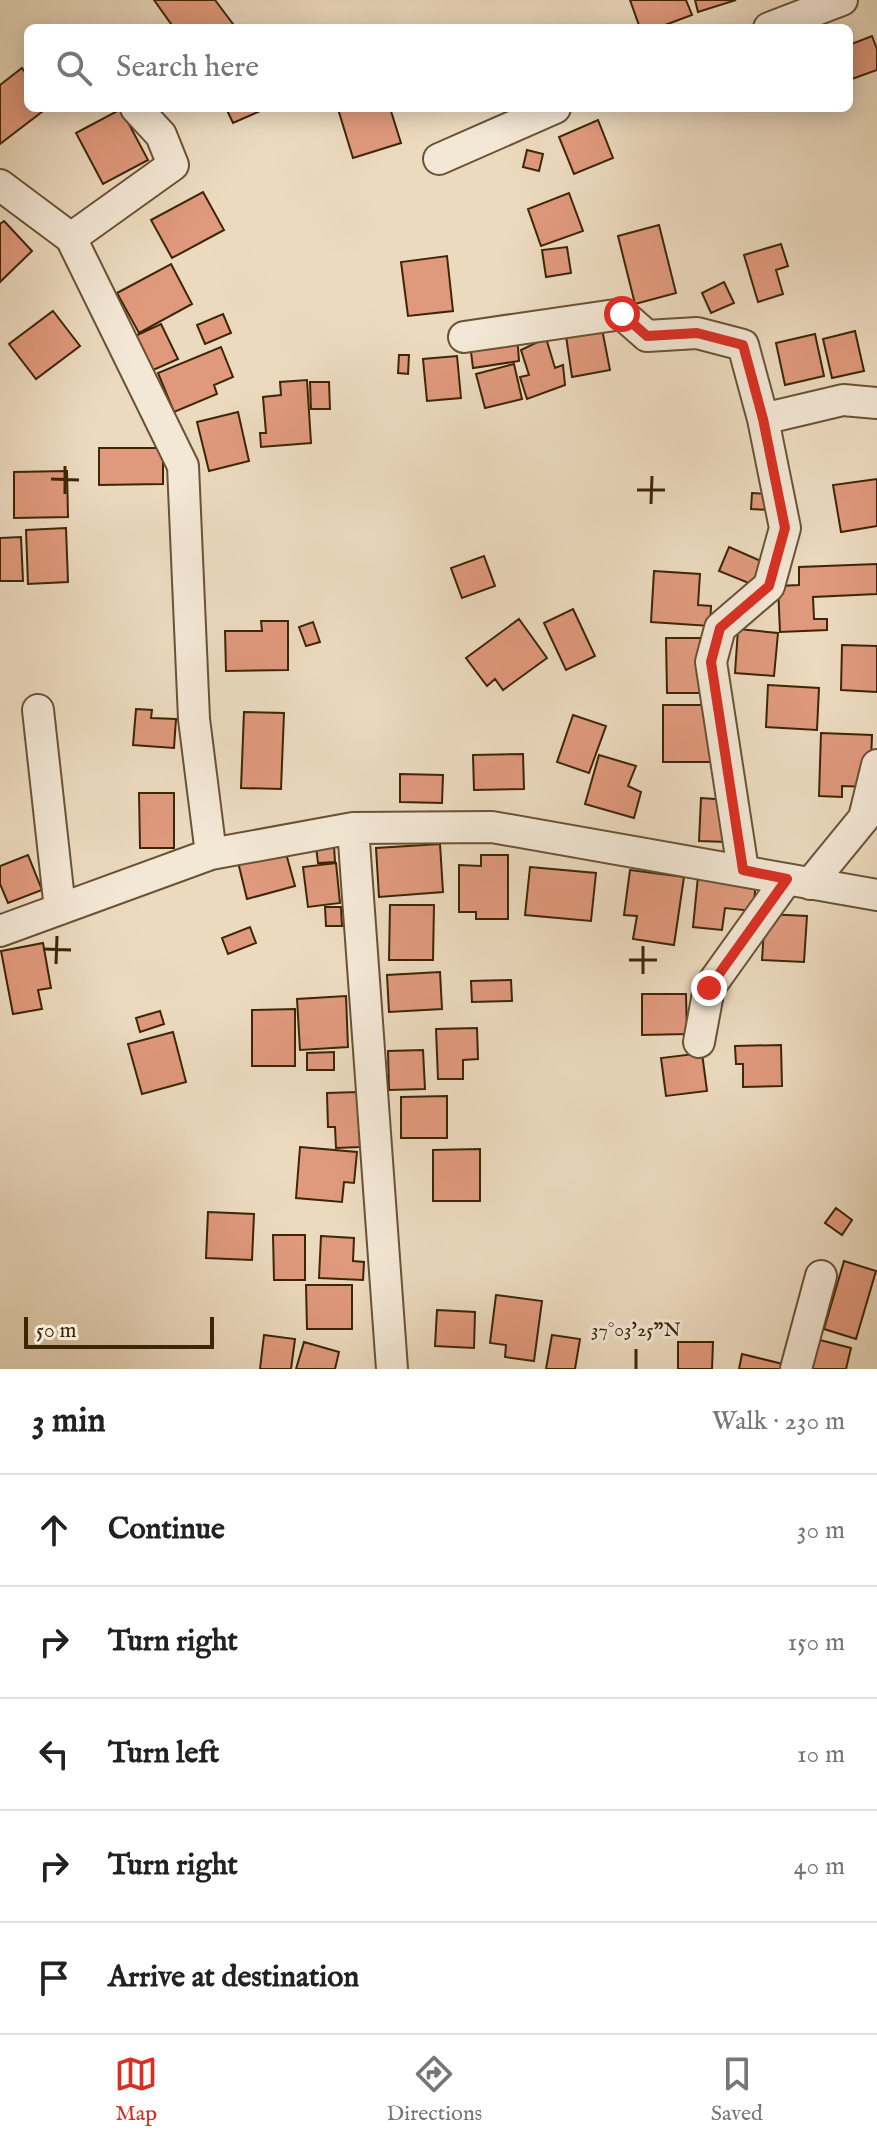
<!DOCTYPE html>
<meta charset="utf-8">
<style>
body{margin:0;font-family:"IM FELL English",serif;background:#f2f2f2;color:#222}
.scale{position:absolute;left:24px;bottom:20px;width:190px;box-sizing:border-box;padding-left:8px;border:4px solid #3d2606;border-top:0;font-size:22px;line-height:28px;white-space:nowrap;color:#3d2606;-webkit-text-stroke:6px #f3e7d5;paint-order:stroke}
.stop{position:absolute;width:24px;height:24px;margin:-18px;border:6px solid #d93025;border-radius:50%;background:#fff}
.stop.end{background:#d93025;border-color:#fff;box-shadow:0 2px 8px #0008}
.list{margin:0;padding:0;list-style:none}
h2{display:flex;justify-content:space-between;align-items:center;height:104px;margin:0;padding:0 32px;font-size:34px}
h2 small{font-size:26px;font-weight:400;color:#767676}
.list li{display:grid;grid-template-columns:52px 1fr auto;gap:24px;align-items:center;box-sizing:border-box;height:112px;padding:0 32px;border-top:2px solid #e0e0e0}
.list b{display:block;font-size:30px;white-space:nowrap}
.list em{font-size:26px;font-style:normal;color:#767676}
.icon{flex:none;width:44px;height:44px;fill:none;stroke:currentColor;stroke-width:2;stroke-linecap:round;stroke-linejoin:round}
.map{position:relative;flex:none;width:877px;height:1369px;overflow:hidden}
.search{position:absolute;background:#fff;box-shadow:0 4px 20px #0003;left:24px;right:24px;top:24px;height:88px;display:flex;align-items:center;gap:20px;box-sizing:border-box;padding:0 28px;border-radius:12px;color:#767676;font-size:30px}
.sheet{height:664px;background:#fff}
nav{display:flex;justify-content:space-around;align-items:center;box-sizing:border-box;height:112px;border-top:2px solid #e0e0e0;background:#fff;font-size:22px;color:#767676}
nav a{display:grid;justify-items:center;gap:4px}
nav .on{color:#d93025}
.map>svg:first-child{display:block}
.building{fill:#e0997d;stroke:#3d2606;stroke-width:2}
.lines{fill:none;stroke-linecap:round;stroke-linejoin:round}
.minor-casing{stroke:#695334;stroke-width:34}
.minor{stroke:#f3e7d5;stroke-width:30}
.route{stroke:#d93025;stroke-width:10}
.ticks{fill:none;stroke:#3d2606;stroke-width:3}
.ticks-label{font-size:20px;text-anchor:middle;fill:#3d2606;stroke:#f3e7d5;stroke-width:6;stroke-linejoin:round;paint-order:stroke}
</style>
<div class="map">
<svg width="877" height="1369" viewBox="0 0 877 1369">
<rect width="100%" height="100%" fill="#ecdabf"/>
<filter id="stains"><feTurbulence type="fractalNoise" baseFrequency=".0025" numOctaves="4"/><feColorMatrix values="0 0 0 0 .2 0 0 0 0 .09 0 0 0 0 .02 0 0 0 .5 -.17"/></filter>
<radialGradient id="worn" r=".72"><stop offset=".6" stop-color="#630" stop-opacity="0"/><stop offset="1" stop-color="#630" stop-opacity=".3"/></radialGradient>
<path class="building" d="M 154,0 L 215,0 L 233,24 L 228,28 L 174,28 Z
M 630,0 L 686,0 L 692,15 L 657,28 L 640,28 Z
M 695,0 L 736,0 L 698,12 Z
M 872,36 L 877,49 L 877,70 L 849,80 L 849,45 Z
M 22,68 L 28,76 L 28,108 L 47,108 L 0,144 L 0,85 Z
M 226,108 L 267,108 L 233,123 Z
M 342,108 L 390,108 L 401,143 L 353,158 L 338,109 Z
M 121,109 L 148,160 L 103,184 L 76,133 Z
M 598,120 L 613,158 L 574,174 L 559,137 Z
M 527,150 L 543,154 L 539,171 L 523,167 Z
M 203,192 L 224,230 L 172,258 L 151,220 Z
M 569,193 L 583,231 L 541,246 L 528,209 Z
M 4,221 L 32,251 L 0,282 L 0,224 Z
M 659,225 L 676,293 L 635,304 L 618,236 Z
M 781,244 L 788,266 L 776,270 L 783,294 L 758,302 L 744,255 Z
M 567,247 L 571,273 L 546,277 L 542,250 Z
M 447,256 L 453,311 L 408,316 L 401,262 Z
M 171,264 L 192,304 L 139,333 L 117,293 Z
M 724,282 L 734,303 L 711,313 L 702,293 Z
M 53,311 L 80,346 L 36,379 L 9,344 Z
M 223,314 L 231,333 L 205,344 L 197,325 Z
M 161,324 L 178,359 L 151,371 L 135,336 Z
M 602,329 L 610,370 L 572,377 L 566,336 Z
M 855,331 L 864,371 L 832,378 L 823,339 Z
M 517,334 L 519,361 L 473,368 L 470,344 Z
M 815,334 L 824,376 L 785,385 L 776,343 Z
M 546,338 L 555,368 L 563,365 L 565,385 L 527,399 L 520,377 L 529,375 L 521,350 Z
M 221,347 L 233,377 L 214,385 L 217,394 L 174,412 L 158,373 Z
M 399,355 L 409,355 L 408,374 L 398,373 Z
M 457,356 L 461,398 L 427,401 L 423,359 Z
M 514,364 L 522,399 L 485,408 L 476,374 Z
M 307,380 L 311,443 L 261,447 L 260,433 L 266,433 L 263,397 L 281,395 L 280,382 Z
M 310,382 L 329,382 L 330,409 L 311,409 Z
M 238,412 L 249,461 L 209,471 L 197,422 Z
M 99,448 L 163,448 L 163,484 L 99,485 Z
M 67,471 L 68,517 L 14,518 L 14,472 Z
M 877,479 L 877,526 L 841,532 L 833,485 Z
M 752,493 L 770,494 L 769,510 L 751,509 Z
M 66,528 L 68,582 L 28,584 L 26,530 Z
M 21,537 L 23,581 L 0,581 L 0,538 Z
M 729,547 L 770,565 L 761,588 L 719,571 Z
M 484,556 L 495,586 L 462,598 L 451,568 Z
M 877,564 L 877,594 L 813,597 L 814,619 L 827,619 L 827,630 L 780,632 L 778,586 L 799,585 L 799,567 Z
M 654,571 L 700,574 L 698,605 L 711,606 L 710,626 L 651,622 Z
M 573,609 L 595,656 L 566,670 L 544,623 Z
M 519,619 L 547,658 L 503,690 L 495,679 L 487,686 L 466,658 Z
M 261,621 L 288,621 L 288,670 L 226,671 L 225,631 L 262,631 Z
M 313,622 L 320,642 L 306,646 L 299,627 Z
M 738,629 L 778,633 L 774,676 L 735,673 Z
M 666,638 L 705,638 L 705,693 L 667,693 Z
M 842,645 L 877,646 L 877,692 L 841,690 Z
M 768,685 L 819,688 L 817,730 L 766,727 Z
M 663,705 L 712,705 L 712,762 L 663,762 Z
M 136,709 L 152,710 L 151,718 L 176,719 L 174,748 L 133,745 Z
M 244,712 L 284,713 L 281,789 L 241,788 Z
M 573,715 L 606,726 L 589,773 L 557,762 Z
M 821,733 L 872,735 L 870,787 L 842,786 L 842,797 L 819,796 Z
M 523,754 L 524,789 L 474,790 L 473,755 Z
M 599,755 L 636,766 L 628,786 L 641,792 L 634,818 L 585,804 Z
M 400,774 L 443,775 L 442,803 L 400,802 Z
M 139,793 L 174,793 L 174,848 L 140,848 Z
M 701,798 L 729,800 L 727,842 L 699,841 Z
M 440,844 L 443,892 L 379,897 L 376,848 Z
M 284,846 L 295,886 L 247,899 L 237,858 Z
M 334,846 L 335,862 L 318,863 L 316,847 Z
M 28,855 L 42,890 L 8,903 L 0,884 L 0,866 Z
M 481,855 L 508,855 L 508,919 L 476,919 L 476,912 L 459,912 L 459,865 L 481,866 Z
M 336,863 L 340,903 L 308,907 L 303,867 Z
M 530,867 L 596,873 L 591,921 L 525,915 Z
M 630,870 L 684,877 L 674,945 L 633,939 L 637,916 L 624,915 Z
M 698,876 L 756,882 L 753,911 L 725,908 L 722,930 L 693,927 Z
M 390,905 L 434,905 L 433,960 L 389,960 Z
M 325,907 L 341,907 L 342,926 L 326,926 Z
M 765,914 L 807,916 L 804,962 L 762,960 Z
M 250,927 L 256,943 L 228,954 L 222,938 Z
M 43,943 L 51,988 L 38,990 L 42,1009 L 13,1014 L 1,951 Z
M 440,972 L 442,1009 L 389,1012 L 387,975 Z
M 511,980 L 512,1001 L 472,1002 L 471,981 Z
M 642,994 L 686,994 L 687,1034 L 642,1035 Z
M 346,996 L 348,1047 L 300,1050 L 297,999 Z
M 295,1009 L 295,1066 L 252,1066 L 252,1010 Z
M 160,1011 L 164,1024 L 140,1032 L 136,1018 Z
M 477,1028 L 478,1059 L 463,1060 L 463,1079 L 438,1079 L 436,1029 Z
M 173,1032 L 186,1082 L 142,1094 L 128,1044 Z
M 781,1045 L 782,1086 L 743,1087 L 743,1064 L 736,1064 L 735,1046 Z
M 423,1050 L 425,1089 L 389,1090 L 388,1051 Z
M 334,1052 L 334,1070 L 307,1070 L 307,1053 Z
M 702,1053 L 707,1091 L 666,1096 L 661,1058 Z
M 358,1092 L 360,1147 L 336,1148 L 335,1127 L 328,1127 L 327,1093 Z
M 447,1096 L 447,1138 L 401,1138 L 401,1097 Z
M 300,1147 L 357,1152 L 354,1183 L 344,1182 L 342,1202 L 296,1198 Z
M 480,1149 L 480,1201 L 433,1201 L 433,1150 Z
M 836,1208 L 852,1220 L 842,1235 L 825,1223 Z
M 208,1212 L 254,1214 L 252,1260 L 206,1258 Z
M 273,1235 L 305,1235 L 305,1280 L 274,1280 Z
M 321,1236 L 354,1238 L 353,1261 L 364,1262 L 363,1280 L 319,1278 Z
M 844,1261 L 876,1271 L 856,1339 L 824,1329 Z
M 306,1285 L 352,1285 L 352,1329 L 307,1329 Z
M 496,1295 L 542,1301 L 534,1361 L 505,1357 L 506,1345 L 490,1343 Z
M 437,1310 L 475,1312 L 474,1348 L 435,1346 Z
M 264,1335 L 295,1339 L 291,1369 L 260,1369 Z
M 552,1335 L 580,1339 L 575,1369 L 546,1369 Z
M 812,1338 L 851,1348 L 846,1369 L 804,1369 Z
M 304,1342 L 339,1352 L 335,1369 L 296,1369 Z
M 678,1342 L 713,1342 L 712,1369 L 678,1369 Z
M 742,1354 L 787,1365 L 786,1369 L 739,1369 Z"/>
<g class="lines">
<g class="minor-casing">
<path id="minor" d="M 769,28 L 842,0
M 439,159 L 555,108
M 0,185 L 71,238 L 183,466 L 194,719 L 211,854
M 71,238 L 173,165 L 161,135 L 136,108
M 464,337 L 622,314 L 647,336 L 697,333 L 743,345 L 763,419 L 785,528 L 769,586 L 720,628 L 711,662 L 743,870
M 763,419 L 843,400 L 877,403
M 38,710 L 60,909
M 353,828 L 392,1369
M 810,884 L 864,818 L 877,765
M 0,931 L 211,854 L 353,828 L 492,827 L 877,895
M 699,1042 L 709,988 L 787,879
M 796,1369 L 821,1276"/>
</g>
<use href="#minor" class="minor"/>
</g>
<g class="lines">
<path class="route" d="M 622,314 L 647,336 L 697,333 L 743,345 L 763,419 L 785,528 L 769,586 L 720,628 L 711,662 L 743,870 L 787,879 L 709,988"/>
</g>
<path class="ticks" d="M 51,479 L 79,480M 637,490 L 665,490M 65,494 L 65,466M 651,504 L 652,476M 43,949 L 71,950M 629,960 L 657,960M 56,964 L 57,936M 643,974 L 643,946M 636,1369 L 636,1349"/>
<g class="ticks-label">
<text x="636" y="1336">37°03'25"N</text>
</g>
<rect width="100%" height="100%" filter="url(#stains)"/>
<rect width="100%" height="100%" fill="url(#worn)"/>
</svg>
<div class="scale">50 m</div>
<div class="stop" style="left:622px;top:314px"></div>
<div class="stop end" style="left:709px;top:988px"></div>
<div class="search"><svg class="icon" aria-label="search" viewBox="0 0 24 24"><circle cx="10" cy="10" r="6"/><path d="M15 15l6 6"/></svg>Search here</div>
</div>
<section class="sheet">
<h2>3 min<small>Walk · 230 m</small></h2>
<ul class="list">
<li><svg class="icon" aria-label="ahead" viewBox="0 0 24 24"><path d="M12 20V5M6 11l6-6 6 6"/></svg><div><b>Continue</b></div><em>30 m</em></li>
<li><svg class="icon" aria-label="right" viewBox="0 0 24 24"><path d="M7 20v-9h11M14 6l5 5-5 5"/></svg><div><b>Turn right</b></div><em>150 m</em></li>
<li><svg class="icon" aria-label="left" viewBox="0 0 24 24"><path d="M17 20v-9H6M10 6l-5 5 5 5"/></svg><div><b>Turn left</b></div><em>10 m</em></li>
<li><svg class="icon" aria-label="right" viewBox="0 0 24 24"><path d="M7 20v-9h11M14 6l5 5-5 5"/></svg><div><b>Turn right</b></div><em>40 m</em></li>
<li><svg class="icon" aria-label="arrive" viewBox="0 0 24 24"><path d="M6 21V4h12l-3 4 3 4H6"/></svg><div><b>Arrive at destination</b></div></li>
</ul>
</section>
<nav>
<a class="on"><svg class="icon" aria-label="map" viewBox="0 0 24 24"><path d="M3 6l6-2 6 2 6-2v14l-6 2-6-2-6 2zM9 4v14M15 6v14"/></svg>Map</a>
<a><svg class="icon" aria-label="directions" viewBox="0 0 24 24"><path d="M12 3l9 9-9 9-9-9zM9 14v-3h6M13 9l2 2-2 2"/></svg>Directions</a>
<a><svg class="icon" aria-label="saved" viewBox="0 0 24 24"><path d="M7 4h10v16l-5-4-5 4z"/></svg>Saved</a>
</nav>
